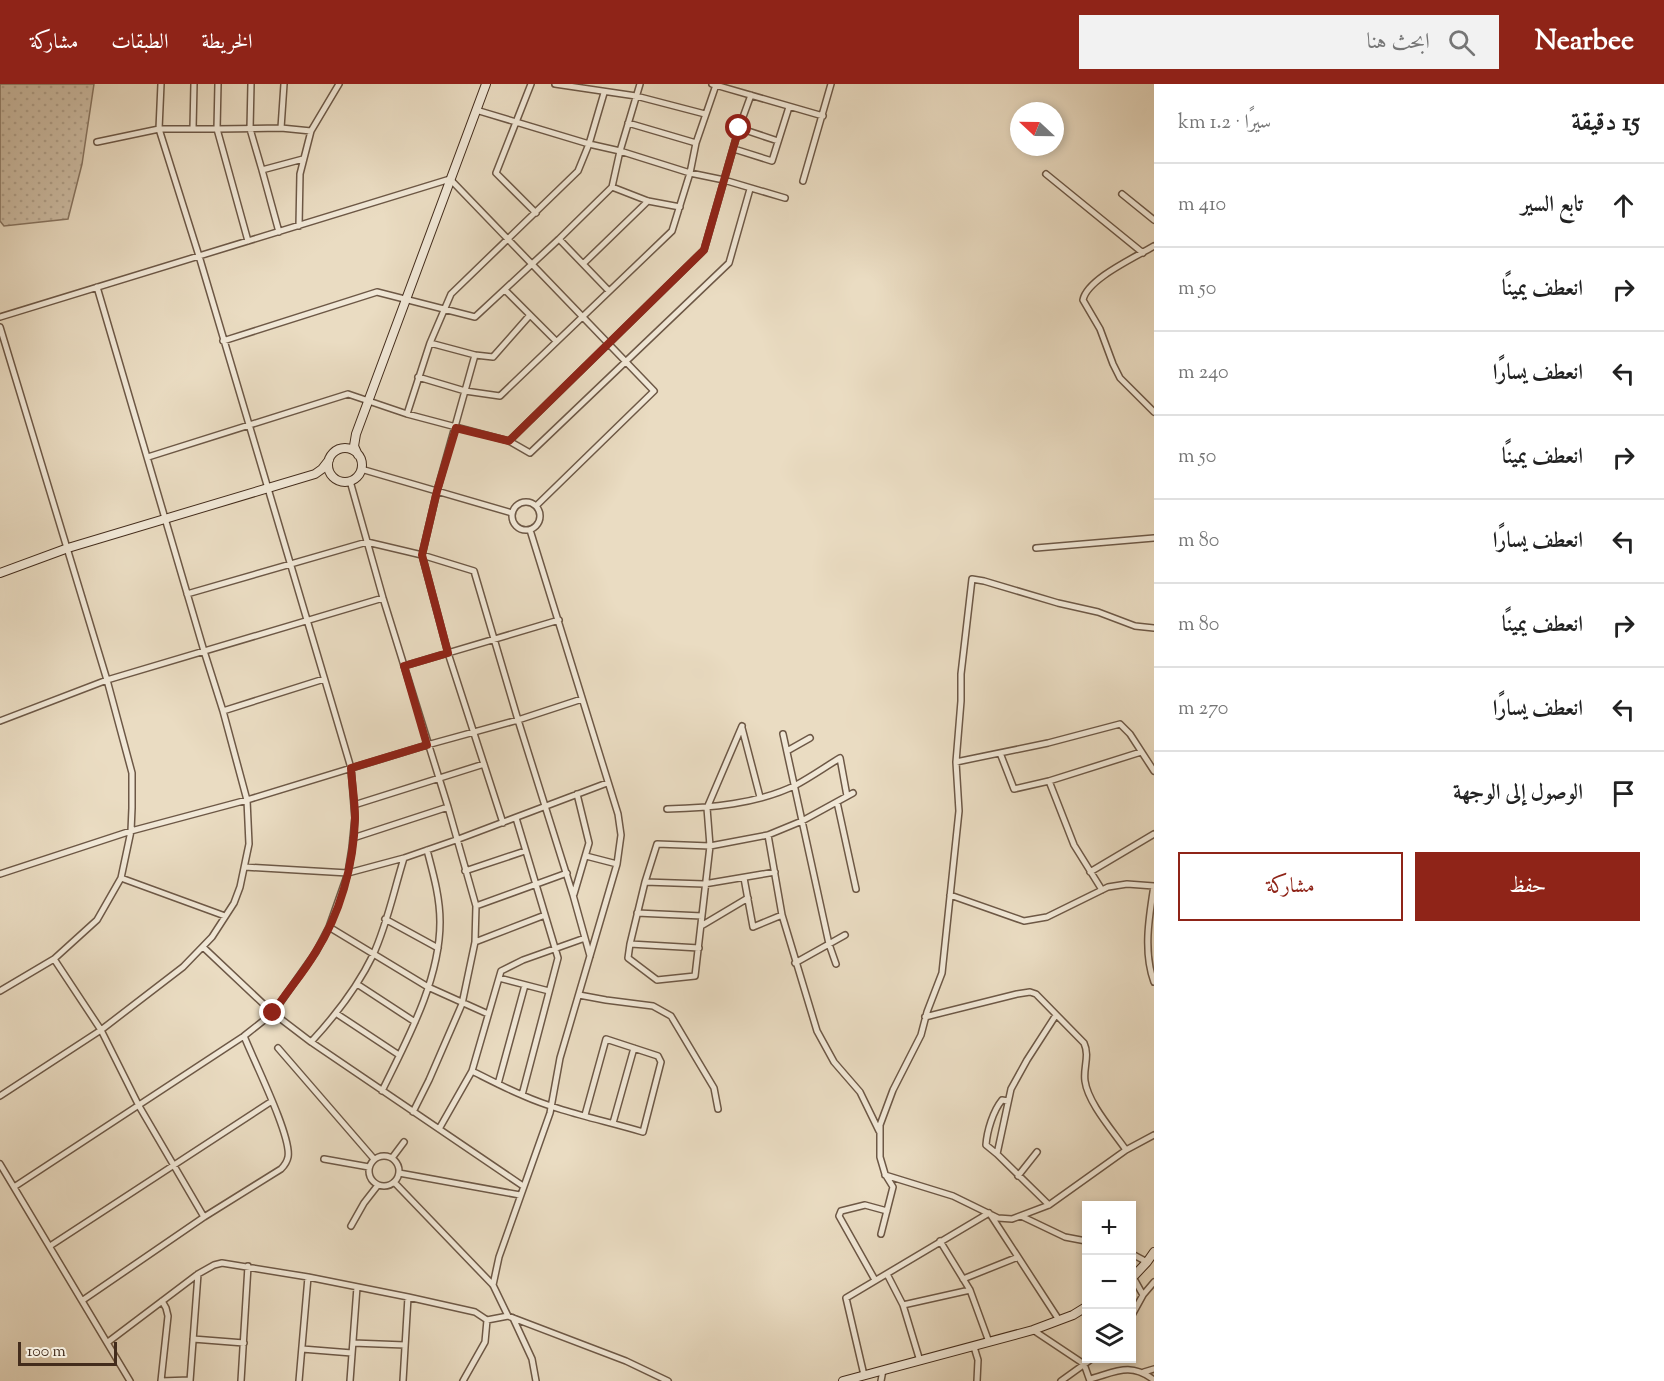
<!DOCTYPE html>
<html lang="ar">
<meta charset="utf-8">
<style>
body{margin:0;font-family:"Sorts Mill Goudy",Amiri,serif;background:#f2f2f2;color:#222;direction:rtl}
.controls{position:absolute;right:18px;bottom:18px;display:grid;overflow:hidden;border-radius:0px;box-shadow:0 3px 9px #0003}
.controls button{width:54px;height:54px;display:grid;place-items:center;padding:0;border:0;border-bottom:2px solid #e0e0e0;background:#fff;color:#222;font:30px sans-serif}
.compass{position:absolute;left:1010px;top:18px;width:54px;height:54px;border-radius:50%;background:#fff;box-shadow:0 3px 9px #0003;rotate:292deg}
.scale{position:absolute;left:18px;bottom:15px;width:99px;box-sizing:border-box;padding-left:6px;border:3px solid #432c1c;border-top:0;font-size:16px;line-height:21px;white-space:nowrap;color:#432c1c;-webkit-text-stroke:4px #f1e8d7;paint-order:stroke}
.stop{position:absolute;width:18px;height:18px;margin:-14px;border:4px solid #8f2418;border-radius:50%;background:#fff}
.stop.end{background:#8f2418;border-color:#fff;box-shadow:0 2px 6px #0008}
.list{margin:0;padding:0;list-style:none}
h2{display:flex;justify-content:space-between;align-items:center;height:78px;margin:0;padding:0 24px;font-size:26px}
h2 small{font-size:20px;font-weight:400;color:#767676}
.list li{display:grid;grid-template-columns:39px 1fr auto;gap:18px;align-items:center;box-sizing:border-box;height:84px;padding:0 24px;border-top:2px solid #e0e0e0}
.list b{display:block;font-size:22px;white-space:nowrap}
.list em{font-size:20px;font-style:normal;color:#767676}
.actions{display:flex;gap:12px;padding:18px 24px}
.actions a{flex:1;padding:14px 0;border:2px solid #8f2418;border-radius:0px;text-align:center;font-size:21px;color:#8f2418}
.actions .main{background:#8f2418;color:#fff}
.icon{flex:none;width:33px;height:33px;fill:none;stroke:currentColor;stroke-width:2;stroke-linecap:round;stroke-linejoin:round}
.map{position:relative;flex:none;width:1154px;height:1297px;overflow:hidden;direction:ltr}
header{display:flex;align-items:center;gap:36px;box-sizing:border-box;height:84px;padding:0 30px;background:#8f2418;color:#fff}
header strong{font-size:28px}
nav{display:flex;gap:33px;margin-inline-start:auto;font-size:21px}
.search{width:420px;height:54px;background:#f2f2f2;display:flex;align-items:center;gap:15px;box-sizing:border-box;padding:0 21px;border-radius:0px;color:#767676;font-size:22px}
main{display:flex}
aside{flex:1;background:#fff}
.map>svg:first-child{display:block}
.grass{fill:url(#grass-dots);stroke:#887561;stroke-width:1.5}
.lines{fill:none;stroke-linecap:round;stroke-linejoin:round}
.street-casing{stroke:#6d5846;stroke-width:8}
.secondary-casing{stroke:#432c1c;stroke-width:10}
.street{stroke:#f1e8d7;stroke-width:5}
.secondary{stroke:#f1e8d7;stroke-width:8}
.route{stroke:#8f2418;stroke-width:8}
</style>
<header>
<strong>Nearbee</strong>
<div class="search"><svg class="icon" aria-label="search" viewBox="0 0 24 24"><circle cx="10" cy="10" r="6"/><path d="M15 15l6 6"/></svg>ابحث هنا</div>
<nav><a>الخريطة</a><a>الطبقات</a><a>مشاركة</a></nav>
</header>
<main>
<aside>
<h2>15 دقيقة<small>سيرًا · 1.2 km</small></h2>
<ul class="list">
<li><svg class="icon" aria-label="ahead" viewBox="0 0 24 24"><path d="M12 20V5M6 11l6-6 6 6"/></svg><div><b>تابع السير</b></div><em>410 m</em></li>
<li><svg class="icon" aria-label="right" viewBox="0 0 24 24"><path d="M7 20v-9h11M14 6l5 5-5 5"/></svg><div><b>انعطف يمينًا</b></div><em>50 m</em></li>
<li><svg class="icon" aria-label="left" viewBox="0 0 24 24"><path d="M17 20v-9H6M10 6l-5 5 5 5"/></svg><div><b>انعطف يسارًا</b></div><em>240 m</em></li>
<li><svg class="icon" aria-label="right" viewBox="0 0 24 24"><path d="M7 20v-9h11M14 6l5 5-5 5"/></svg><div><b>انعطف يمينًا</b></div><em>50 m</em></li>
<li><svg class="icon" aria-label="left" viewBox="0 0 24 24"><path d="M17 20v-9H6M10 6l-5 5 5 5"/></svg><div><b>انعطف يسارًا</b></div><em>80 m</em></li>
<li><svg class="icon" aria-label="right" viewBox="0 0 24 24"><path d="M7 20v-9h11M14 6l5 5-5 5"/></svg><div><b>انعطف يمينًا</b></div><em>80 m</em></li>
<li><svg class="icon" aria-label="left" viewBox="0 0 24 24"><path d="M17 20v-9H6M10 6l-5 5 5 5"/></svg><div><b>انعطف يسارًا</b></div><em>270 m</em></li>
<li><svg class="icon" aria-label="arrive" viewBox="0 0 24 24"><path d="M6 21V4h12l-3 4 3 4H6"/></svg><div><b>الوصول إلى الوجهة</b></div></li>
</ul>
<div class="actions"><a class="main">حفظ</a><a>مشاركة</a></div>
</aside>
<div class="map">
<svg width="1154" height="1297" viewBox="0 0 1154 1297">
<defs>
<pattern id="grass-dots" width="8" height="8" patternUnits="userSpaceOnUse" patternTransform="scale(1.5)"><rect width="8" height="8" fill="#cebea6"/><path d="M2 2h.1M6 6h.1" fill="none" stroke="#b2a38e" stroke-width="1.8" stroke-linecap="round"/></pattern>
</defs>
<rect width="100%" height="100%" fill="#eadcc2"/>
<filter id="stains"><feTurbulence type="fractalNoise" baseFrequency=".00333" numOctaves="4"/><feColorMatrix values="0 0 0 0 .2 0 0 0 0 .09 0 0 0 0 .02 0 0 0 .5 -.17"/></filter>
<radialGradient id="worn" r=".72"><stop offset=".6" stop-color="#630" stop-opacity="0"/><stop offset="1" stop-color="#630" stop-opacity=".3"/></radialGradient>
<path class="grass" d="M 0,0 L 94,0 L 82,80 L 68,135 L 4,142 L 0,137 Z"/>
<g class="lines">
<g class="street-casing">
<path id="street" d="M 218,0 L 217,45 L 281,44 L 311,47
M 251,0 L 250,45 L 262,86 L 303,75
M 531,0 L 496,89 L 536,129
M 555,0 L 636,12 L 705,30
M 712,0 L 823,32
M 476,26 L 589,60 L 620,67 L 690,89 L 724,96 L 785,114
M 628,39 L 696,59
M 193,44 L 194,0
M 281,44 L 284,0
M 739,44 L 778,57
M 97,58 L 159,45 L 217,45 L 248,157
M 734,65 L 772,77 L 789,23
M 262,86 L 279,148
M 1046,90 L 1143,169
M 803,97 L 831,0
M 612,103 L 648,117 L 680,123
M 1122,110 L 1154,136
M 299,142 L 300,90 L 311,47 L 339,0
M 559,155 L 609,207
M 1154,162 C 1136,173 1087,195 1083,216 L 1100,245 L 1113,280 L 1120,294 L 1154,328
M 583,180 L 648,117
M 505,206 L 556,257
M 0,233 L 450,95 L 654,307 L 536,422
M 0,243 L 107,596 L 132,689 L 132,724 L 131,747 L 121,794 L 97,836 L 54,875 L 0,907
M 223,257 L 377,208 L 475,233 L 559,155 L 612,103 L 620,67 L 640,0
M 430,259 L 475,271 L 493,273 L 530,231
M 475,271 L 437,407 L 422,471 L 448,569 L 503,739
M 418,293 L 465,307 L 500,312 L 672,147 L 690,89 L 696,59 L 716,1
M 407,330 L 430,259 L 451,210 L 578,87 L 589,60 L 604,9
M 509,357 L 530,369 L 729,179 L 750,105
M 148,373 L 348,310 L 407,330 L 509,357 L 704,166 L 739,44 L 751,11
M 361,385 L 512,429
M 350,397 L 383,514 L 448,723 L 476,822 L 475,858 L 545,831
M512 432a14 14 0 1 1 28 0a14 14 0 1 1-28 0Z
M 1036,464 L 1154,454
M 187,510 L 367,458 L 422,471 L 474,487 L 518,636 L 573,811 L 590,872
M 404,582 L 559,536
M 223,627 L 324,595
M 0,637 L 107,596 L 383,514
M 742,644 L 760,713
M 783,650 L 829,860 L 836,880
M 787,667 L 810,654
M 1000,669 L 1014,705 L 1049,697 L 1141,668
M 956,678 L 1048,659 L 1120,640 L 1130,650 L 1154,687
M 1049,697 L 1074,761 L 1102,806
M 837,718 L 856,805
M 354,721 L 484,680
M 667,725 C 709,724 758,720 796,701 C 811,693 825,683 840,674 L 847,712
M 516,734 L 558,874 L 522,1011
M 768,751 L 782,831 L 817,947 L 834,978 L 860,1008 L 879,1047
M 353,754 L 448,723
M 586,772 L 617,780
M 245,783 L 348,789 L 404,774 L 456,756 L 607,699
M 465,787 L 525,767
M 1090,788 L 1154,750
M 0,790 L 131,747 L 247,716 L 427,661 L 518,636 L 582,615
M 121,794 L 225,832
M 744,794 L 753,843 L 782,831
M 645,798 L 704,800 L 775,788
M 1154,802 C 1149,833 1143,868 1154,898
M 574,810 L 589,759 L 577,710
M 950,811 L 1024,837 L 1047,833 L 1108,803 L 1127,800 L 1154,802
M 476,822 L 567,789
M 637,829 L 702,832
M 385,835 L 438,864
M 701,842 L 748,814
M 329,843 L 428,903 L 488,930
M 630,860 L 628,874 L 657,896 L 695,892 L 710,762 L 707,724 L 742,642
M 203,863 L 273,929 L 311,958 L 523,1102
M 699,864 L 630,860 L 645,798 L 657,760 L 710,762 L 768,751 L 802,737 L 853,709
M 54,875 L 101,946 L 139,1022 L 204,1133
M 795,879 L 845,851
M 499,894 L 549,907
M 357,900 L 415,938
M 579,911 L 606,916 L 653,922 L 671,932 L 714,1004 L 718,1025
M 337,930 L 399,971
M 925,933 L 1017,910 L 1030,908 L 1036,910 L 1084,959 C 1090,972 1083,984 1085,997 C 1088,1019 1113,1047 1126,1066
M 311,958 C 336,931 357,904 373,871 C 387,841 394,806 404,774
M 278,964 L 374,1075
M 472,987 C 488,995 505,1004 522,1011 C 560,1028 603,1036 643,1048 L 661,978 L 658,972 L 606,955 L 585,1031
M 498,1000 L 525,901
M 382,1007 C 407,956 440,896 440,838 C 440,813 433,789 427,766
M 0,1012 L 101,946 L 183,883 L 212,853 L 234,819 L 240,803 L 249,760 L 247,716 L 223,627 L 204,567 L 97,203
M 413,1028 L 429,996 L 462,920 L 475,858
M 613,1039 L 634,964
M 439,1045 L 472,987 L 501,887 L 523,876 L 585,854
M 997,1070 L 986,1061 C 987,1047 993,1027 1002,1016 L 1008,1017
M369 1087a15 15 0 1 1 30 0a15 15 0 1 1-30 0Z
M 392,1074 L 404,1058
M 324,1075 L 369,1083
M 0,1080 L 130,1297
M 399,1089 L 520,1111
M 885,1091 L 953,1112 L 998,1134 L 1012,1135 L 1049,1121 L 1126,1066 L 1154,1051
M 1018,1092 L 1037,1068
M 394,1098 L 493,1201 L 508,1232 L 626,1277 L 668,1297
M 14,1103 L 244,952 L 273,929 L 316,868 L 329,843 L 348,789 L 352,764 L 355,734 L 351,684 L 199,172 L 159,45 L 161,0
M 1049,1121 L 997,1070 L 1011,1005 L 1027,976 L 1056,931
M 990,1130 L 1059,1236
M 1021,1132 L 1065,1153 L 1086,1157
M 351,1142 L 364,1119 L 378,1101
M 881,1150 L 893,1103 L 885,1090 L 880,1073 L 880,1041 L 893,1006 L 921,951 L 927,928 L 942,889 L 959,727 L 956,678 L 961,617 L 961,590 L 972,495 L 984,497 L 1058,519 L 1098,528 L 1135,542 L 1154,544
M 940,1157 L 970,1206 L 989,1258
M 50,1162 L 272,1017
M 1132,1170 L 1147,1178
M 887,1190 L 903,1221 L 920,1277
M 963,1195 L 1018,1173
M 875,1196 L 839,1132 L 841,1127 L 865,1121 L 887,1127
M 493,1201 L 499,1173 L 550,1029 L 560,974 L 617,780 L 621,751 L 618,730 L 530,446
M 1143,1211 L 1154,1198
M 83,1216 L 204,1133 L 281,1085 C 284,1082 287,1078 288,1073 C 292,1053 253,975 244,952
M 903,1221 L 970,1206
M 1132,1231 L 1143,1211 L 1133,1193
M 513,1234 L 532,1275 L 536,1297
M 1033,1246 L 1084,1280 L 1090,1297
M 193,1255 L 244,1259
M 108,1258 L 198,1190 L 214,1181 L 222,1179 L 308,1193 L 408,1213 L 475,1228 L 487,1236
M 353,1259 L 405,1261
M 974,1263 L 978,1276 L 977,1297
M 302,1265 L 352,1269
M 1144,1288 L 1154,1285
M 864,1291 L 846,1214 L 989,1129
M 1090,1295 C 1116,1288 1130,1278 1154,1296
M 161,1297 L 168,1232 L 166,1224 L 162,1217
M 161,1297 L 190,1296
M 190,1297 L 198,1190
M 241,1297 L 248,1182
M 299,1297 L 308,1193
M 350,1297 L 357,1203
M 403,1297 L 408,1213
M 463,1297 L 485,1258 L 487,1236 L 508,1232
M 881,1297 L 883,1286
M 1061,1297 L 1093,1274"/>
</g>
<g class="secondary-casing">
<path id="secondary" d="M328 381a17 17 0 1 1 34 0a17 17 0 1 1-34 0Z
M 358,371 L 354,362 L 356,350 L 486,0
M 0,489 L 68,464 L 315,390 L 322,385 L 329,376
M 1132,1194 L 1147,1178 L 1154,1168
M 843,1297 L 1033,1246 L 1073,1231 L 1086,1223"/>
</g>
<use href="#street" class="street"/>
<use href="#secondary" class="secondary"/>
</g>
<g class="lines">
<path class="route" d="M 273,929 C 286,908 303,890 315,869 C 340,831 354,780 355,734 C 355,718 352,701 351,684 L 427,661 L 404,582 L 448,569 L 422,471 L 437,407 L 456,344 L 509,357 L 704,166 L 739,44"/>
</g>
<rect width="100%" height="100%" filter="url(#stains)"/>
<rect width="100%" height="100%" fill="url(#worn)"/>
</svg>
<div class="controls">
<button>+</button>
<button>−</button>
<button><svg class="icon" aria-label="layers" viewBox="0 0 24 24"><path d="M12 4l9 5-9 5-9-5zM3 14l9 5 9-5"/></svg></button>
</div>
<svg class="compass" viewBox="-18 -18 36 36"><path d="M0-13l5 13h-10z" fill="#e53935"/><path d="M0 13l5-13h-10z" fill="#767676"/></svg>
<div class="scale">100 m</div>
<div class="stop" style="left:739px;top:44px"></div>
<div class="stop end" style="left:273px;top:929px"></div>
</div>
</main>
